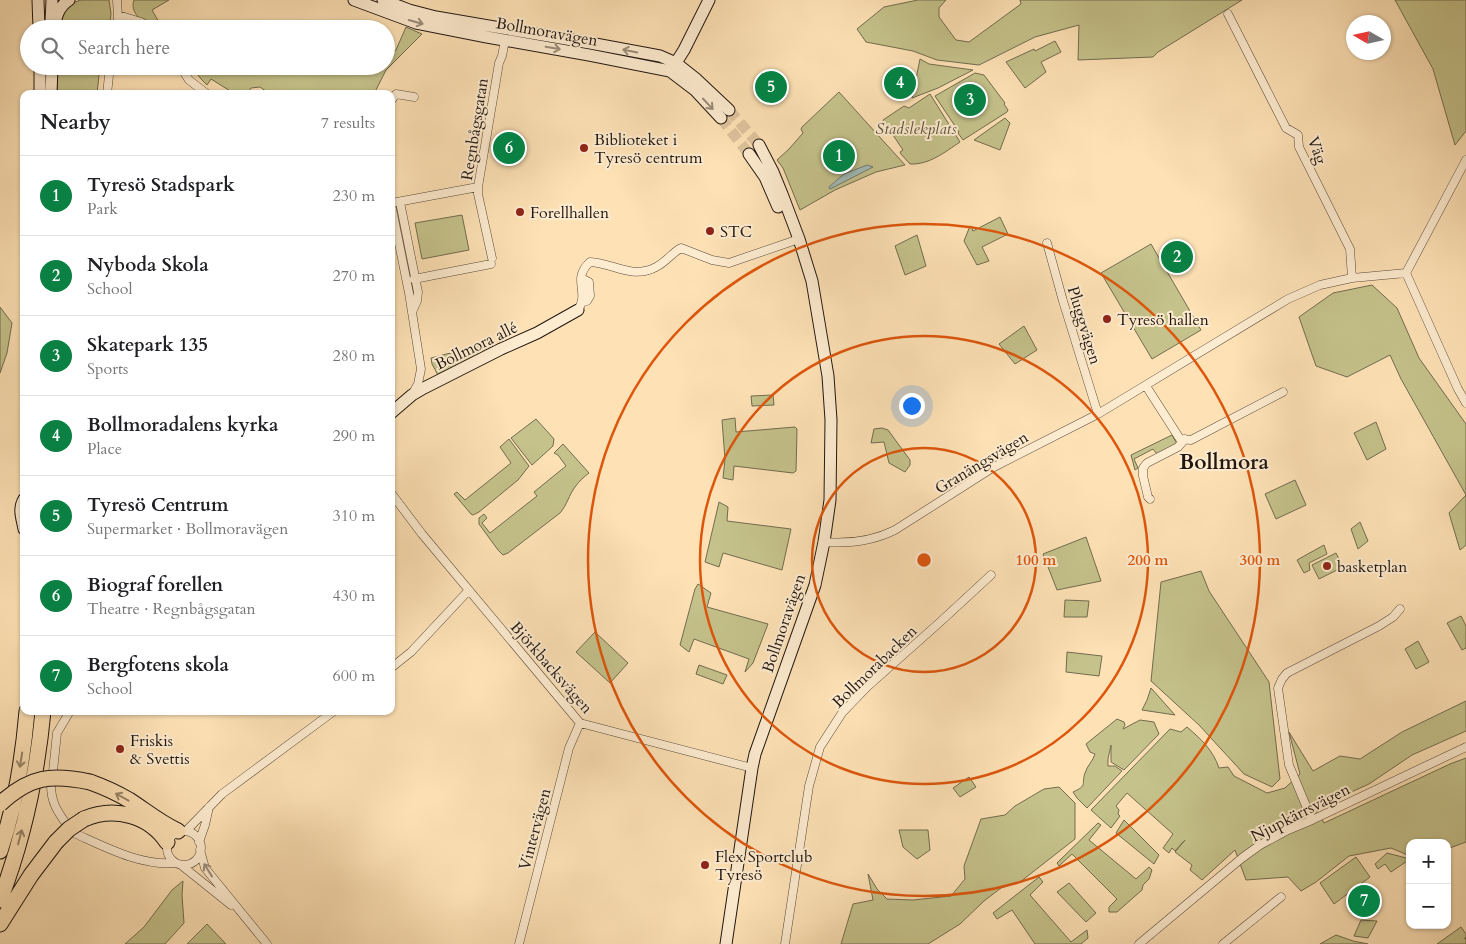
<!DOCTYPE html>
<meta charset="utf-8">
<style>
body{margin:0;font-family:Cardo,serif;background:#f6f6f6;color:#202124}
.controls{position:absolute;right:15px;bottom:15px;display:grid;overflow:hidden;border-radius:10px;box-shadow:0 1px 4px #0004}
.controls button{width:45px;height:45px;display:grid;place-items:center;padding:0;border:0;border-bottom:1px solid #e0e0e0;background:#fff;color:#202124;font:25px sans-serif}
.compass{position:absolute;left:1346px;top:15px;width:45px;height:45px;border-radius:50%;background:#fff;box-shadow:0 1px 4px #0004;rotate:279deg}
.you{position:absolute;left:911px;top:405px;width:18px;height:18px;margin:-12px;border:4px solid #fff;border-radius:50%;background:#1a73e8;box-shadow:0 0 0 8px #1a73e833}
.badge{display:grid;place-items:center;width:32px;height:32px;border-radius:50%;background:#0b8043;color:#fff;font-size:16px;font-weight:700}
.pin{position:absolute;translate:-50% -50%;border:2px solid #fff;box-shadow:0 1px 5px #0006}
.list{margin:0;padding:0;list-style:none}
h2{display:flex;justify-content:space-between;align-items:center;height:65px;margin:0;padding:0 20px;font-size:21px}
h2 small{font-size:16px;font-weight:400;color:#757577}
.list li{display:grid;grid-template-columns:32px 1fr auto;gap:15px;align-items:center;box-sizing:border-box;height:80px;padding:0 20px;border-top:1px solid #e0e0e0}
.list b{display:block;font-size:19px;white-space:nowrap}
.list p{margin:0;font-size:16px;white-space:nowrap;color:#757577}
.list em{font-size:16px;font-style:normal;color:#757577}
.icon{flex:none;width:28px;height:28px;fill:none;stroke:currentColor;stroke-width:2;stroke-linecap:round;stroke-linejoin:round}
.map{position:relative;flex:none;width:1466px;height:944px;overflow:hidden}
.search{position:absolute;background:#fff;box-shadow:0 1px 4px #0004;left:20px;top:20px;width:375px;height:55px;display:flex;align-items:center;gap:12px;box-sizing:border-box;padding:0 18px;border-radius:28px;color:#757577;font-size:19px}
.panel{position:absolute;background:#fff;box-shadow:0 1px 4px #0004;left:20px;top:90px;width:375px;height:625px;border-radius:10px}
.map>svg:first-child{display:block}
.green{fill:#c5c28b;stroke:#726c4e}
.water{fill:#a2bcb7;stroke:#6e7a74}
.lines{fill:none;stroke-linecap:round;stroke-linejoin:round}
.secondary-tunnel{stroke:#ddc39d;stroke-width:11;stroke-dasharray:11 5.5;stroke-linecap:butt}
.street-casing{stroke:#58493a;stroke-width:9}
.secondary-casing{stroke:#201610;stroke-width:13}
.highway-casing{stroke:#201610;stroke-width:17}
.street{stroke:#feecd0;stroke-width:8}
.secondary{stroke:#feecd0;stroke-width:11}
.highway{stroke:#fee2b6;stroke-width:15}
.highway-bridge-casing{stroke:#201610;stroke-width:17;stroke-linecap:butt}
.highway-bridge{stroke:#fee2b6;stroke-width:15}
.oneway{stroke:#9a8c7a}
.oneway2{stroke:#9a866b}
.ring{fill:none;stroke:#de560c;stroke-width:2.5}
.poi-dot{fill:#8f2418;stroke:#feecd0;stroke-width:2}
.labels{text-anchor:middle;stroke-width:4;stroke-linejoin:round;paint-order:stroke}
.street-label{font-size:16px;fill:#201610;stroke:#feecd0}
.park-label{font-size:16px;font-style:italic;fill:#5a523b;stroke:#feecd0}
.poi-label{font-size:16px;fill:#201610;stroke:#feecd0;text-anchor:start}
.district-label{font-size:21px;font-weight:bold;fill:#201610;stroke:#feecd0}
.centre{fill:#de560c;stroke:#feecd0;stroke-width:2.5}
.ring-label{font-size:15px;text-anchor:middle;font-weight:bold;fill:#de560c;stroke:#feecd0;stroke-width:4;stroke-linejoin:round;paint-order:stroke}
</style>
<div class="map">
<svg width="1466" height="944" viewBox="0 0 1466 944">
<rect width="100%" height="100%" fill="#fee2b6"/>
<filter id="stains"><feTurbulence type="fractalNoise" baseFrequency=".004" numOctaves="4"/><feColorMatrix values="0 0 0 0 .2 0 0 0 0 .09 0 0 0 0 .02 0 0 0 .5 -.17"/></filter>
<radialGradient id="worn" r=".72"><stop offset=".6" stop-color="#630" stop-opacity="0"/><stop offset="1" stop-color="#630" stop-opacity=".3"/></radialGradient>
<path class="green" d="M 81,0 L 109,0 L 111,14 L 109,29 L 58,29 C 61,14 66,4 81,0 Z
M 134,0 L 169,0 L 152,10 L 163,29 C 150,29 128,15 134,0 Z
M 918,0 L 946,0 L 939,8 L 939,17 L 956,40 L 969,42 L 1021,4 L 1020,0 L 1242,0 L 1158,52 L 1153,57 L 1078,60 L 1079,25 L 1035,37 L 979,65 L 937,60 L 913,51 L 866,42 L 857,29 L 884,7 Z
M 1395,0 L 1466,0 L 1466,131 L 1455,145 L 1433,69 Z
M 406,27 L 422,34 L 386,70 L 374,94 L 270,94 L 260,87 L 251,88 L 247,94 L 235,94 L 211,79 L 207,85 L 201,79 L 191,66 L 386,66 L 386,58 L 396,50 Z
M 1055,41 L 1061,52 L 1041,62 L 1046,72 L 1025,88 L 1006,62 L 1034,49 L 1035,51 Z
M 920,59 L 929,64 L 973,70 L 938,88 L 912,98 Z
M 58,66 L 100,66 L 97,94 L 57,94 Z
M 975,73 L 984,75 L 1005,103 L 1004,104 L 1008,110 L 1007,112 L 963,140 L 958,133 L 959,132 L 935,96 Z
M 839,92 L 905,165 L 876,172 L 835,190 L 800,210 L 783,168 L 777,160 L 789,149 L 803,133 L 801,129 L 802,127 Z
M 930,94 L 960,142 C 945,152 929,165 910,164 L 901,154 L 900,152 L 903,150 L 883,120 L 904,106 L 909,108 Z
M 1005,118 L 1010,123 L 1000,150 L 974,140 Z
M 462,215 L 469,250 L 422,259 L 415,223 Z
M 1000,217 L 1008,234 L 982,247 L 989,261 L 977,265 L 964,241 L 970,226 L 974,228 L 972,230 L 973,231 Z
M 917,235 L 926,266 L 905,275 L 895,246 Z
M 1151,244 L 1201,330 L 1152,359 L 1101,273 Z
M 1372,285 L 1397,308 L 1419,358 L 1466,424 L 1466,545 L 1460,550 L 1449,513 L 1466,495 L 1401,379 L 1390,355 L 1347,377 L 1316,366 L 1299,317 L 1333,293 Z
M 0,307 L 12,323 L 7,353 L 0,373 Z
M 1024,326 L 1037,350 L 1015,364 L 999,344 Z
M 494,342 L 492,348 L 439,377 L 432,364 L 431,358 Z
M 773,395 L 774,405 L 752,406 L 751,396 Z
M 735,418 L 736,432 L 795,427 L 797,429 L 796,471 L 793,473 L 734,466 L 733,480 L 723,478 L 725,459 L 722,420 Z
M 536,419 L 554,439 L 553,446 L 532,465 L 511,438 Z
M 1376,422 L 1386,449 L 1367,460 L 1354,433 Z
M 882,428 L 888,430 L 910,460 L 910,465 L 905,472 L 889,463 L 884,442 L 871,443 L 874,429 Z
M 1172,435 L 1177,444 L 1157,454 L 1153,449 L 1134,459 L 1138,468 L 1135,470 L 1131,455 Z
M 509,439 L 529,466 L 518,480 L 479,512 L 473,515 L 471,514 L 454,494 L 457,492 L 465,500 L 511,463 L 500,447 Z
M 563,444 L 589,473 C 584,477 579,481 575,487 C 569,495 567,505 560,513 L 508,553 L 503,555 L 498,550 L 479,524 L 479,518 L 484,514 L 487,518 L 482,523 L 490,533 L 537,496 L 534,492 L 566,466 L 558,455 L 554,453 Z
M 1295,480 L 1306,505 L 1276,519 L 1265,494 Z
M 719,502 L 728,507 L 727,521 L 791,529 L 782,570 L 723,553 L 719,567 L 705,562 Z
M 1360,522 L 1368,541 L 1358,549 L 1351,529 Z
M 1086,537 L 1101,581 L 1057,590 L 1043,554 Z
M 1324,545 L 1327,554 L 1309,563 L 1310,570 L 1304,573 L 1297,560 Z
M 1336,553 L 1343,567 L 1319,579 L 1312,565 Z
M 1201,571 L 1209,591 L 1269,682 L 1280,779 L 1272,787 L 1244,774 L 1199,725 L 1151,681 L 1161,582 Z
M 698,584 L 711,593 L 707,607 L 768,624 L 753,663 L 745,672 L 749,659 L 694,639 L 689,652 L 680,645 L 695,589 Z
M 1065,600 L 1089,601 L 1087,617 L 1064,617 Z
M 1461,616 L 1466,626 L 1466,648 L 1462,650 L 1447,623 Z
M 595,632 L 628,663 L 610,683 L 576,652 Z
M 1418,641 L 1429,662 L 1416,669 L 1405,649 Z
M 1067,652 L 1102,656 L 1099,676 L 1066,672 Z
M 699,665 L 727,675 L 723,684 L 696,674 Z
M 1151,688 L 1175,715 L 1142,710 L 1147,700 Z
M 1466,701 L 1466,731 L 1412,755 L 1369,784 L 1316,808 L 1324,823 L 1450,764 L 1466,758 L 1466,842 L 1447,849 L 1447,843 L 1410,843 L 1410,856 L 1391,848 L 1349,856 L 1316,882 L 1301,891 L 1288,877 L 1246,880 L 1235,850 L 1202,880 L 1190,870 L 1192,865 L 1175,852 L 1185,840 L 1175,851 L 1172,848 L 1169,853 L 1163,848 L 1173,834 L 1127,793 L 1116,806 L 1119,810 L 1118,814 L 1120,816 L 1111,828 L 1091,810 L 1170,729 L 1181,732 L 1187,727 C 1201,739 1213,750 1219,768 L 1228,767 L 1234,776 L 1267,793 L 1285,788 L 1300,774 L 1289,732 L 1313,771 L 1340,756 L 1360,759 L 1402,732 Z
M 1117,719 L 1124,722 L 1125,725 L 1123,729 L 1140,720 L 1154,722 L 1159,734 L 1124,770 L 1111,762 L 1111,745 L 1108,759 L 1108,766 L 1115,766 L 1122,771 L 1087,808 L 1077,798 L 1073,792 C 1088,785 1081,785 1085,773 C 1087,766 1093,761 1095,754 L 1090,752 L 1086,744 Z
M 969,777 L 976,787 L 960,797 L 953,788 Z
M 1059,787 L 1075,803 L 1075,839 L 1020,882 L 1001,888 L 984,901 L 960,924 L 928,944 L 841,944 L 853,904 L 873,900 L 868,874 L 877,889 L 887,899 L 913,900 L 951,896 L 965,879 L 964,866 L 981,819 L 1005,815 L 1015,806 L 1044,789 Z
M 1124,820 L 1159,855 L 1154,864 L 1116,833 Z
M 1098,823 L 1101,825 L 1089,840 L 1136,879 L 1149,867 L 1152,870 L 1149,879 L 1143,885 L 1142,890 L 1117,912 L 1109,912 L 1109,907 L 1117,899 L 1072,854 L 1059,866 L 1057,863 Z
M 899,830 L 928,830 L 930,850 L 917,859 L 903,847 Z
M 1387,853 L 1410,859 L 1391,872 L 1385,864 L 1378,869 L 1375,864 Z
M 1356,857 L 1370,877 L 1334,904 L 1320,883 Z
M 1039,877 L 1043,882 L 1030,895 L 1071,942 L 1087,930 L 1088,938 L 1081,944 L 1035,944 L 1012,910 L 997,919 L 993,913 Z
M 183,881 L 182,895 L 184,923 L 165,944 L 125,944 L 144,927 L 172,890 Z
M 1069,883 L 1096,913 L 1086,922 L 1057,892 Z
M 1361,920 L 1377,921 L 1368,938 L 1354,936 Z
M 207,924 L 226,944 L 187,944 Z
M 1461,927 L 1466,934 L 1466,937 L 1464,939 L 1466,938 L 1466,944 L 1437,944 Z
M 1336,935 L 1353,941 L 1368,944 L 1320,944 Z"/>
<path class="water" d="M 867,165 L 873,167 L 830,189 L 829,187 L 844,174 Z"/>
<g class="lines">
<path class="secondary-tunnel" d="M 729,110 L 759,145
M 721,118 L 749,154"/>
<g class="street-casing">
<path id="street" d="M 1228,14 L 1286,128 L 1298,135 L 1299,147 L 1350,249 L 1352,278
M 118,15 L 141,22 L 151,29
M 115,29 L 118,18 L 117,0
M 180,66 L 189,80 L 207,94
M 107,94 L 110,66
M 391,101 L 396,94 L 414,97
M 397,202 L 478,187
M 400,202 L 418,292 L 417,301 L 412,312
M 391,204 L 409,293 L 421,369 L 418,384 L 413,393
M 1047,243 L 1063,301 L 1098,414
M 492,258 L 478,194 L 478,187 L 499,63 L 502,56 L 505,40
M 1406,273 L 1458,389 L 1466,403
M 1406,273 L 1466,160
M 581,278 L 589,282 L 590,296 L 587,301 L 583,302
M 414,279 L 491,264
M 578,310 C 590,292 571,279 590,262 C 614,263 632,280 656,267 C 666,262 672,253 681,248 L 712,260 L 729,263 L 799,239
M 1146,386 L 1180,439 L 1191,440 L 1283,392
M 391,493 L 422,534 L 580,723 L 752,768
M 1150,499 L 1148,497 L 1143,476 L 1143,468 L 1147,463 L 1178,447 L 1185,439
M 824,542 C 849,544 873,541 895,530 L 994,467 L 1098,414 L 1288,299 L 1320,285 L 1352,278 L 1406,273
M 391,668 L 411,652 L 469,590
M 57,778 L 51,785 C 51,802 57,811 67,825
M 52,781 L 57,733 L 70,711
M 1312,820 L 1289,765 L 1278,688 L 1282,679 L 1287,673 L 1379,626 L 1393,617 L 1400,609
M 186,831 L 222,794 L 334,711
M167 848a17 17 0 1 1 34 0a17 17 0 1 1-34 0Z
M 76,834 C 107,848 141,866 176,863
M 199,842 L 205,825 L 209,807
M 200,850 L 205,868 L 267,944
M 181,865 L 231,905
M 519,944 L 569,748 L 580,723
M 785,944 L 809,786 L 820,747 L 842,713 L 867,687 L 939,623 L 991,575
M 1139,944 L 1242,858 L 1260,845 L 1288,830 L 1312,820 L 1466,747
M 1223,944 L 1281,897"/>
</g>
<g class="secondary-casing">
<path id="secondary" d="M 38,0 L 39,29
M 354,0 L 416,23 L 487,37 L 589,55 L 670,71 L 695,90 L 721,118
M 383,0 L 409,10 L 436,17 L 590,43 L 660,56 L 676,63 L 695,78 L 729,110
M 51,22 L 52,0
M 54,29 C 56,17 58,7 69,0
M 40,66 L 40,94
M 672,69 L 684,50 L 709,0
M 51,94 L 52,66
M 749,154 L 765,177 L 778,207
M 391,413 L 412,395 L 424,388 L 501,349 L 537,333 L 578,310
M 24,499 C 18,509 22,518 24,529
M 726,944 L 752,768 L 755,754 L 815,585 L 824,542 L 830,500 L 831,420 L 828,376 L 812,281 L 799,239 L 782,194 L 773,172 L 759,145"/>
</g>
<g class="highway-casing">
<path id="highway" d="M 90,782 C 104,787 117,793 129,800 C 146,811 160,823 178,831
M 84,819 C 114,806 149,815 167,842
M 0,851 C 15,807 23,758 27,711
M 0,900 C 23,840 37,776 43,711
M 0,924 L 31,875 L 56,842"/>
</g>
<use href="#street" class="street"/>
<use href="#secondary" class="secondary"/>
<use href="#highway" class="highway"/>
<g class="highway-bridge-casing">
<path id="highway-bridge" d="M 0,804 C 30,776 51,774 90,782
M 56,842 L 69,829 L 84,819"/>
</g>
<use href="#highway-bridge" class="highway-bridge"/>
</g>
<defs><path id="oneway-shaft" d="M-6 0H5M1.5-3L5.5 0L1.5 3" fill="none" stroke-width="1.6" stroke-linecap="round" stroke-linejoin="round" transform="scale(1.25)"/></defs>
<g class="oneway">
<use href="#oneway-shaft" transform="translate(416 22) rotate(16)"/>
<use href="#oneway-shaft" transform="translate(553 48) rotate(10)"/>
<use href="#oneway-shaft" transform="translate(630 51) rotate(-169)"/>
<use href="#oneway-shaft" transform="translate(708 104) rotate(47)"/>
<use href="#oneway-shaft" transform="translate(208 870) rotate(-122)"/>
</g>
<g class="oneway2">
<use href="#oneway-shaft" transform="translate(21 760) rotate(99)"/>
<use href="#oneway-shaft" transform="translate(122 797) rotate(-151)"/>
<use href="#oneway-shaft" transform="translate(20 837) rotate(-75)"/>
</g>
<g class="ring">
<circle cx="924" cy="560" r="112"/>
<circle cx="924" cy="560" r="224"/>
<circle cx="924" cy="560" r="336"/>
</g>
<g class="poi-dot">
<circle cx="584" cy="148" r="5"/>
<circle cx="520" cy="212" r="5"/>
<circle cx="710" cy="231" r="5"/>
<circle cx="1107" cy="319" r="5"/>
<circle cx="1327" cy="566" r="5"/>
<circle cx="120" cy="749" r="5"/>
<circle cx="705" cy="865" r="5"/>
</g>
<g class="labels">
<g class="street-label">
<text transform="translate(547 31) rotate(10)" y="6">Bollmoravägen</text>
<text transform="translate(474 129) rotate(-81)" y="6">Regnbågsgatan</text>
<text transform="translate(1318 150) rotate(70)" y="6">Väg</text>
<text transform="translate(1085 325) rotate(73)" y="6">Pluggvägen</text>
<text transform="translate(476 345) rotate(-26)" y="6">Bollmora allé</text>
<text transform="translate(981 462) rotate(-31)" y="6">Granängsvägen</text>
<text transform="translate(783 623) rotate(-71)" y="6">Bollmoravägen</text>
<text transform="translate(874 666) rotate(-44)" y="6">Bollmorabacken</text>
<text transform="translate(552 667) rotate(49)" y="6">Björkbacksvägen</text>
<text transform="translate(1300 812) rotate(-27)" y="6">Njupkärrsvägen</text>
<text transform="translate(534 829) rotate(-75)" y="6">Vintervägen</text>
</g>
<g class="park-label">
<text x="916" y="134">Stadslekplats</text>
</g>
<g class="poi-label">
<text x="594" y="145">Biblioteket i<tspan x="594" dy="18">Tyresö centrum</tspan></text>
<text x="530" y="218">Forellhallen</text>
<text x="720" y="237">STC</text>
<text x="1117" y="325">Tyresö hallen</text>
<text x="1337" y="572">basketplan</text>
<text x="130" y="746">Friskis<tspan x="130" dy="18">&amp; Svettis</tspan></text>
<text x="715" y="862">Flex Sportclub<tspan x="715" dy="18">Tyresö</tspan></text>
</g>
<g class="district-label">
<text x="1224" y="469">Bollmora</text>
</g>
</g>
<circle cx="924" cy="560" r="8" class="centre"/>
<g class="ring-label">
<text x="1036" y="565">100 m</text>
<text x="1148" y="565">200 m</text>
<text x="1260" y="565">300 m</text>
</g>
<rect width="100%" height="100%" filter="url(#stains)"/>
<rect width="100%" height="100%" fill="url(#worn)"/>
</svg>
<div class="controls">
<button>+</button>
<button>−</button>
</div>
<svg class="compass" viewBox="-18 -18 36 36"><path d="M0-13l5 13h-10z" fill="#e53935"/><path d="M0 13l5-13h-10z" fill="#757577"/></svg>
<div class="you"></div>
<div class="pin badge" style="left:839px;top:156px">1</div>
<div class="pin badge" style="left:1177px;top:257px">2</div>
<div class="pin badge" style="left:970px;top:100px">3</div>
<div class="pin badge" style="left:900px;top:83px">4</div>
<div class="pin badge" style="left:771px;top:87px">5</div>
<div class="pin badge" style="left:509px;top:148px">6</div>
<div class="pin badge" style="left:1364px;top:901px">7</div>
<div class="search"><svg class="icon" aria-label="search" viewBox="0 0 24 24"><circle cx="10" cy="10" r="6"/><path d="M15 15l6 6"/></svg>Search here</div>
<section class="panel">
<h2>Nearby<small>7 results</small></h2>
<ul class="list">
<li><span class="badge">1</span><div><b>Tyresö Stadspark</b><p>Park</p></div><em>230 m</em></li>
<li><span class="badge">2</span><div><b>Nyboda Skola</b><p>School</p></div><em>270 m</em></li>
<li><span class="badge">3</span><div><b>Skatepark 135</b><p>Sports</p></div><em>280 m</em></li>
<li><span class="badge">4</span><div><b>Bollmoradalens kyrka</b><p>Place</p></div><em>290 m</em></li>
<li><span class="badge">5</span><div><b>Tyresö Centrum</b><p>Supermarket · Bollmoravägen</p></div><em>310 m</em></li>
<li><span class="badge">6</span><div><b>Biograf forellen</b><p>Theatre · Regnbågsgatan</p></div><em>430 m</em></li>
<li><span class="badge">7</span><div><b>Bergfotens skola</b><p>School</p></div><em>600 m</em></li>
</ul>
</section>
</div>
